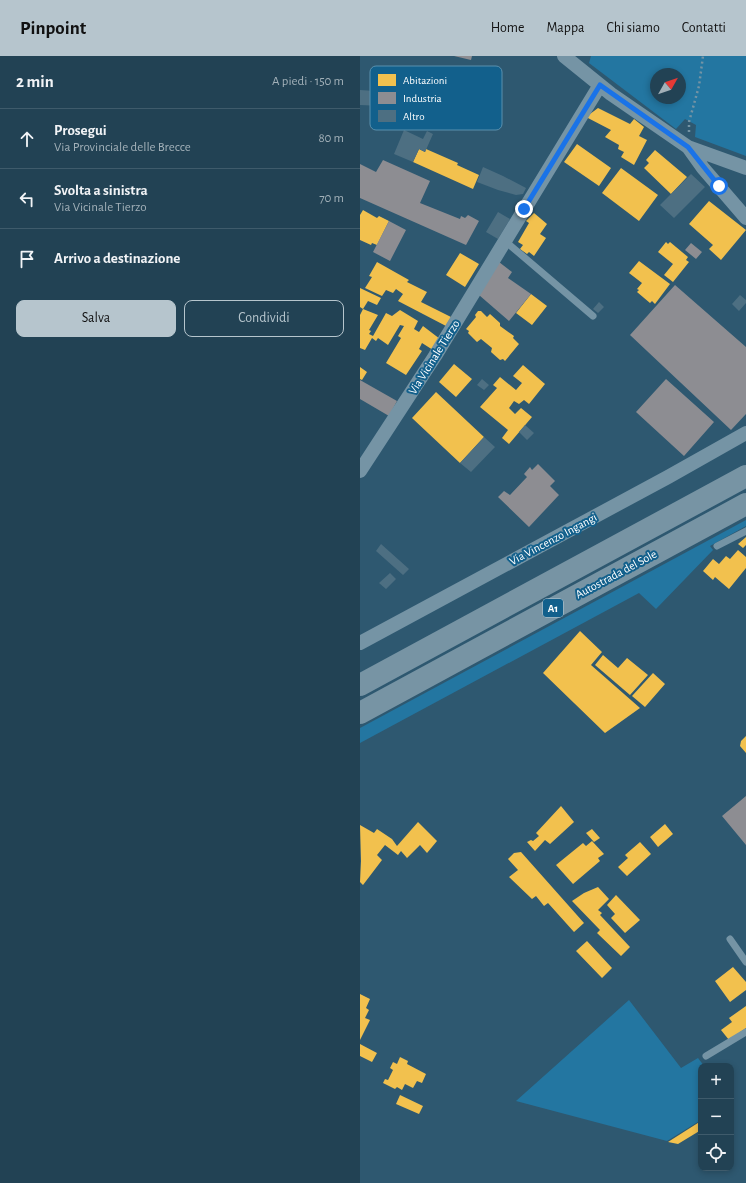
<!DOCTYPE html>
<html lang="it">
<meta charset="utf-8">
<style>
body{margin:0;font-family:"Alegreya Sans",sans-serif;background:#2a495a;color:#f1f3f6}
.controls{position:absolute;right:12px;bottom:12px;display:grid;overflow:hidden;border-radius:8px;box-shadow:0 2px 6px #0003}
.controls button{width:36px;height:36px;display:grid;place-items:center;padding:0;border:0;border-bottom:1px solid #3f5b6b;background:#224254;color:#f1f3f6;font:20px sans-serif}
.compass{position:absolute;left:290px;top:12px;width:36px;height:36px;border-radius:50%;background:#224254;box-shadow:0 2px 6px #0003;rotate:50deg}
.stop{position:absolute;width:12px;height:12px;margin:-9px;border:3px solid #1a73e8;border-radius:50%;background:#fff}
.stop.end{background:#1a73e8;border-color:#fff;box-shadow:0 1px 4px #0008}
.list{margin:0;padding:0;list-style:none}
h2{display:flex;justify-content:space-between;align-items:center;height:52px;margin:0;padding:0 16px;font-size:17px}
h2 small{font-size:13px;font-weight:400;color:#a2b0b8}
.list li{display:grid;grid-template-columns:26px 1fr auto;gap:12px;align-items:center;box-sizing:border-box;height:60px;padding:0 16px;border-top:1px solid #3f5b6b}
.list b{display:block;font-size:15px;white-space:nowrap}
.list p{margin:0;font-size:13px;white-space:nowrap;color:#a2b0b8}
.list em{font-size:13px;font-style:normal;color:#a2b0b8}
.actions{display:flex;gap:8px;padding:12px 16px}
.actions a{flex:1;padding:9px 0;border:1px solid #b6c5cd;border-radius:8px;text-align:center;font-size:14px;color:#b6c5cd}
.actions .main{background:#b6c5cd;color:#111}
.icon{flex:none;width:22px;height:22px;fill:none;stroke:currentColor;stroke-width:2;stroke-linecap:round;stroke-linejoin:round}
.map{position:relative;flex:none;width:386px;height:1127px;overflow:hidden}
header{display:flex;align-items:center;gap:24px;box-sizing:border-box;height:56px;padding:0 20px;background:#b6c5cd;color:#111}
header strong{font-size:19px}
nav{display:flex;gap:22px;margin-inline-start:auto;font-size:14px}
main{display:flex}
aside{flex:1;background:#224254}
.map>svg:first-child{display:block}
.green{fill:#2376a1;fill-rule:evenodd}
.homes{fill:#f2c14e}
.industry{fill:#8d8d92}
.building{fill:#4d6f82}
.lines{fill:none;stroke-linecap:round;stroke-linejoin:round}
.path{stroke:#7594a5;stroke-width:2.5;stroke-dasharray:2 3;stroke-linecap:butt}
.service{stroke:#7594a5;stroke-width:7}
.minor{stroke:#7594a5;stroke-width:14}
.motorway{stroke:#7794a4;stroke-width:22}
.route{stroke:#1a73e8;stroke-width:5}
.labels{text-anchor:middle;stroke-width:4;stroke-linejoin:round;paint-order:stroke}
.shield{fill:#12608c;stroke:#b8cfdc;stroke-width:1}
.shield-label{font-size:11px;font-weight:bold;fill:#fff}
.street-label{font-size:12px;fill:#fff;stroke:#12608c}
.key{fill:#12608c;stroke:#5990ae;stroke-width:1}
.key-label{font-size:11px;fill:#fff}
</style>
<header>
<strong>Pinpoint</strong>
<nav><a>Home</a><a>Mappa</a><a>Chi siamo</a><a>Contatti</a></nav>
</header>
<main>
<aside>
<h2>2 min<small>A piedi · 150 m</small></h2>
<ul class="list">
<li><svg class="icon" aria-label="ahead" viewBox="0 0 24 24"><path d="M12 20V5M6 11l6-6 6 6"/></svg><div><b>Prosegui</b><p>Via Provinciale delle Brecce</p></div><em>80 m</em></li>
<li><svg class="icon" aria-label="left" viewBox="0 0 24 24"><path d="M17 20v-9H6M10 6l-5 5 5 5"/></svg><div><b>Svolta a sinistra</b><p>Via Vicinale Tierzo</p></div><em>70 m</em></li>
<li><svg class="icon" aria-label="arrive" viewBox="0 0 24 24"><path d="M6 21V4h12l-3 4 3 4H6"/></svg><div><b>Arrivo a destinazione</b></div></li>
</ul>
<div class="actions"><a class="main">Salva</a><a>Condividi</a></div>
</aside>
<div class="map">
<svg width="386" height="1127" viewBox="0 0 386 1127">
<rect width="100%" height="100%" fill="#2e5870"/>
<path class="green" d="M 231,0 L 386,0 L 386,100 L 335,81 L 336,69 L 325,63 L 316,73 L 229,7 ZM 296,18 L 320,18 L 320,42 L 296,42 Z
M 386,464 L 386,470 L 350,490 L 353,494 L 296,553 L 279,537 L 0,687 L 0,672 Z
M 269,944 L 321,1012 L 338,1002 L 344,1010 L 341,1010 L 341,1064 L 307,1085 L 156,1045 Z"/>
<path class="homes" d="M 238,52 L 270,68 L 274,63 L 284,71 L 279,80 L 287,84 L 274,109 L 261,101 L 264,96 L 258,93 L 259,89 L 245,81 L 251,74 L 226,61 Z
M 217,88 L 251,112 L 239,130 L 204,106 Z
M 59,93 L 65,96 L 66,93 L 98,107 L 97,109 L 119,119 L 113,133 L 53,106 Z
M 295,94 L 327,121 L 311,138 L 284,112 L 289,107 L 286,104 Z
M 261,112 L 298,139 L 279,165 L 242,137 Z
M 349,145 L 386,174 L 361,204 L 349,193 L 353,189 L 329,168 Z
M 3,154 L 17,162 L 19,160 L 29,165 L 17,189 L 12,187 L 11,189 L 0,184 L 0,159 Z
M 174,157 L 187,168 L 180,178 L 186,182 L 174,200 L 169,196 L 167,198 L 160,193 L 163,189 L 158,186 L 169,167 L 166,165 Z
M 306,186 L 308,188 L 310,186 L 328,201 L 326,204 L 329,206 L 313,226 L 304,219 L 313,208 L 298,196 Z
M 100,197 L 119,208 L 105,231 L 86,219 Z
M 279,205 L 310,228 L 295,248 L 292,245 L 290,247 L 277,236 L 279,234 L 277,233 L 282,227 L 269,217 Z
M 17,206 L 49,224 L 47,226 L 67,236 L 61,246 L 91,261 L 86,270 L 38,245 L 43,238 L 36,233 L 33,237 L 26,234 L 22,240 L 5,232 L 12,221 L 9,220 Z
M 0,232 L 21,242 L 17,249 L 8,245 L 3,253 L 0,251 Z
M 171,238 L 187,250 L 172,269 L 156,257 Z
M 3,253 L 18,259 L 9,274 L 11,275 L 9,278 L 13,280 L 26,257 L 32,260 L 40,254 L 58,265 L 54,273 L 59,276 L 63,270 L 80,283 L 73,294 L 62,287 L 59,293 L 62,295 L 46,319 L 26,307 L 41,282 L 38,280 L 44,270 L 40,269 L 28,289 L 18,282 L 16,285 L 12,282 L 5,294 L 0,292 L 0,259 Z
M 118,255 L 121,255 L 127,261 L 130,258 L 140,267 L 140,270 L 154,280 L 153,282 L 159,288 L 145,305 L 143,303 L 140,304 L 131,296 L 132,292 L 121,283 L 117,286 L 108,277 L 109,275 L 106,273 L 116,261 L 115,259 Z
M 94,308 L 112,323 L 96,341 L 79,326 Z
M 163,309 L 185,328 L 169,348 L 164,344 L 159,348 L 154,345 L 149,352 L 155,358 L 161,352 L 172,361 L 149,388 L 142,382 L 148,374 L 120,351 L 137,332 L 133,329 L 140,321 L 156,334 L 162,327 L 153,320 Z
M 0,311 L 7,316 L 2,324 L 0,323 Z
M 76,336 L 124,381 L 100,407 L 52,362 Z
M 386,481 L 386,489 L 383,492 L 378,488 Z
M 378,494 L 386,501 L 386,512 L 369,533 L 355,521 L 353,524 L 343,515 L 353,503 L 359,508 L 366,500 L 370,503 Z
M 220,575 L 242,596 L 231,609 L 280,652 L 245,677 L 183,617 Z
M 243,599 L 258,612 L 267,602 L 288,619 L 270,639 L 235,609 Z
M 293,617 L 305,628 L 285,651 L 272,640 Z
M 386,680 L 386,697 L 380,690 L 381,685 Z
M 201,750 L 214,766 L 190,788 L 185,784 L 175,795 L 167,786 L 171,784 L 173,785 L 179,780 L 176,777 Z
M 58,766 L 77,785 L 67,797 L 60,789 L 47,802 L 41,795 L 38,799 L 25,789 L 17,799 L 22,804 L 3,829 L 0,826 L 1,805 L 0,769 L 14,777 L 17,773 L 32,783 L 37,790 Z
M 305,768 L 313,778 L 298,791 L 290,781 Z
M 232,773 L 240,782 L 234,786 L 226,777 Z
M 232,785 L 244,798 L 238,802 L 240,805 L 213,828 L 196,809 L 223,787 L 226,790 Z
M 280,786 L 291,798 L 267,820 L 258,811 L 268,802 L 265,799 Z
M 161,796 L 224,867 L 214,876 L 188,847 L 184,850 L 176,840 L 172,843 L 149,821 L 158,814 L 148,803 L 154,797 Z
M 238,831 L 249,843 L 238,854 L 242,857 L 240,859 L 270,891 L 261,900 L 237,877 L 240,874 L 212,845 L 224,837 Z
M 256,839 L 280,864 L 265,877 L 251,862 L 255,858 L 247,849 Z
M 227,885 L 252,912 L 242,922 L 216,895 Z
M 373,911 L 386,926 L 386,934 L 370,946 L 355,925 Z
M 0,938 L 10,943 L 6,952 L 9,954 L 5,962 L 10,964 L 0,984 Z
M 386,950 L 386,972 L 369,984 L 361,974 L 372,966 L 369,962 Z
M 0,988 L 17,997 L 12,1006 L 0,1000 Z
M 40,1001 L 48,1005 L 47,1008 L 66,1018 L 62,1027 L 57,1025 L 53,1032 L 45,1028 L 42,1034 L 37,1031 L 35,1033 L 23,1027 L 25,1023 L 28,1024 L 33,1014 L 30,1012 L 33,1006 L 37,1008 Z
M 40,1039 L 63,1050 L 59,1058 L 36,1048 Z
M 341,1065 L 341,1074 L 318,1088 L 308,1086 Z"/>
<path class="industry" d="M 94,0 L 112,0 L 111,4 Z
M 23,104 L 70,125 L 60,147 L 100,163 L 101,160 L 105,162 L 108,159 L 119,165 L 106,189 L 0,142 L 0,108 L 16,116 Z
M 29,165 L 46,174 L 30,205 L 13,196 Z
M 331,187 L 342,196 L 336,203 L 325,194 Z
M 139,206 L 152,216 L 148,222 L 171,238 L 149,265 L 119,239 Z
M 315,229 L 386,291 L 386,358 L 371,374 L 270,279 Z
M 306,323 L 354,366 L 324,400 L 276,356 Z
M 0,324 L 37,345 L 29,360 L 0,343 Z
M 178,408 L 195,425 L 190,430 L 199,439 L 169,471 L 138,441 L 144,435 L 150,439 L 167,421 L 164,418 L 170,411 L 172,414 Z
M 386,740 L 386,789 L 362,760 Z"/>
<path class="building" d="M 0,34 L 46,37 L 45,51 L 0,49 Z
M 44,74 L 63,83 L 67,75 L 73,78 L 65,96 L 59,93 L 53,106 L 34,98 Z
M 123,111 L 143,120 L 166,132 L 163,138 L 156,139 L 138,134 L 117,126 Z
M 331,118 L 345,131 L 314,162 L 300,149 Z
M 138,156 L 150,163 L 138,183 L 126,176 Z
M 380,239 L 386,244 L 386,247 L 379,255 L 372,248 Z
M 239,246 L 244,251 L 238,257 L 233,253 Z
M 122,323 L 129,329 L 124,334 L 117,329 Z
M 165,369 L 174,377 L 167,384 L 159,376 Z
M 124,381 L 135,391 L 111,416 L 100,407 Z
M 21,488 L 49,513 L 43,519 L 16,495 Z
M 30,517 L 36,523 L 26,533 L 19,527 Z"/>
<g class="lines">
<path class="path" d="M 329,76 L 329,66 L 339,30 L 343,0"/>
<path class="service" d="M 145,185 L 233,260
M 357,490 L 386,475
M 370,883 L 386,906
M 346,1000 L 386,976"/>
<path class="minor" d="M 204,0 L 251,38 L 328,91 L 386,112
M 328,91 L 343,112 L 386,162
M 0,415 L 75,300 L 240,29
M 0,587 L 308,421 L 386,377"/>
<path class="motorway" d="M 0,629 L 386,420
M 0,657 L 386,448"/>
</g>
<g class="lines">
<path class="route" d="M 164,153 L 240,29 L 328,91 L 359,130"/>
</g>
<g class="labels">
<rect class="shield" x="183" y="543" width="20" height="18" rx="3"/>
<g class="shield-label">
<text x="193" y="556">A1</text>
</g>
<g class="street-label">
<text transform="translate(74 301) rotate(-58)" y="4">Via Vicinale Tierzo</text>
<text transform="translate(193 483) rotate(-28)" y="4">Via Vincenzo Ingangi</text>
<text transform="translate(256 518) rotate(-28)" y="4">Autostrada del Sole</text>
</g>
</g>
<rect x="10" y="10" width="132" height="64" rx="6" class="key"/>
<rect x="18" y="18" width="18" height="12" fill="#f2c14e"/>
<rect x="18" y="36" width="18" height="12" fill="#8d8d92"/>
<rect x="18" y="54" width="18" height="12" fill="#4d6f82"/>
<g class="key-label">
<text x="43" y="28">Abitazioni</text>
<text x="43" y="46">Industria</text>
<text x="43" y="64">Altro</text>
</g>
</svg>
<div class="controls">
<button>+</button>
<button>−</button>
<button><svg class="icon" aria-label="locate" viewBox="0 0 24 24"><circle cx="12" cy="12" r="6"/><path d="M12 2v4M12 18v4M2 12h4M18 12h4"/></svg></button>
</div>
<svg class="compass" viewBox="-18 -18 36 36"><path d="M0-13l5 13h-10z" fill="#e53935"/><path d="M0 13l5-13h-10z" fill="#a2b0b8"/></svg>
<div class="stop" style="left:359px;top:130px"></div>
<div class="stop end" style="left:164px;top:153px"></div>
</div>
</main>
